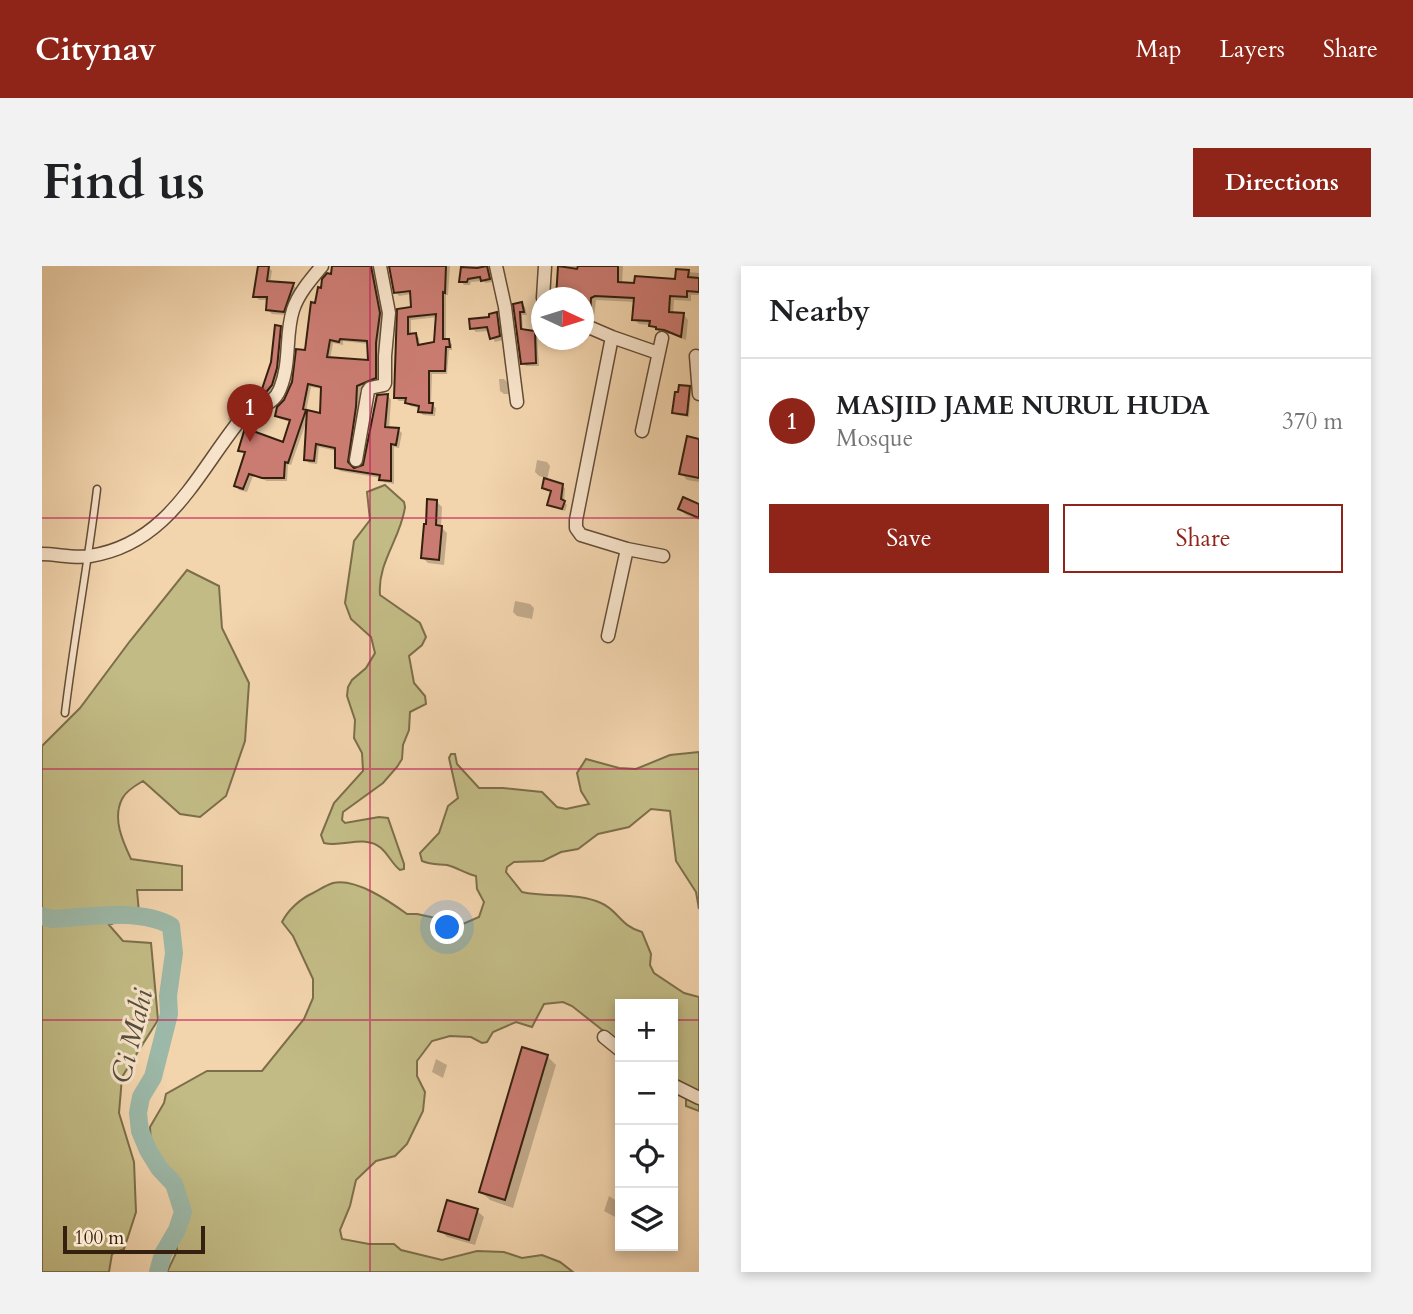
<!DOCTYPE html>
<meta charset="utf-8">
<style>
body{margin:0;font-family:Cardo,serif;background:#f2f2f2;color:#202124}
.controls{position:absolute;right:21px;bottom:21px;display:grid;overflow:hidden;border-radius:0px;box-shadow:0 4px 10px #0003}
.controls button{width:63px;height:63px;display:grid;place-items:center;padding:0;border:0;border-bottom:2px solid #e0e0e0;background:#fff;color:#202124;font:35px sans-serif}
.compass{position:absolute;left:489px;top:21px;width:63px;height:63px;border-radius:50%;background:#fff;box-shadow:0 4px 10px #0003;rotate:94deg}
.scale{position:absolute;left:21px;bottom:18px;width:142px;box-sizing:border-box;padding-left:7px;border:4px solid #35200f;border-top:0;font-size:19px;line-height:24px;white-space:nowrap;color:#35200f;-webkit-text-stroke:5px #f7e3ca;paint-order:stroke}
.you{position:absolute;left:406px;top:662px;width:24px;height:24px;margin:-18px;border:5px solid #fff;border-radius:50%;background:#1a73e8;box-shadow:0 0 0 10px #1a73e833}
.badge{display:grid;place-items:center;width:46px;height:46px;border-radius:50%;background:#8f2418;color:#fff;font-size:23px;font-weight:700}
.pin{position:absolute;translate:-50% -58px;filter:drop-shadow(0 2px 4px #0008)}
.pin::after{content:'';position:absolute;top:37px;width:24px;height:21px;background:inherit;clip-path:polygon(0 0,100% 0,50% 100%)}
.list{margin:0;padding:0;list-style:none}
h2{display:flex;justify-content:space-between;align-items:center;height:91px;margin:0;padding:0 28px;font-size:30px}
h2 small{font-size:23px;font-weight:400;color:#757577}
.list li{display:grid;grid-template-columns:46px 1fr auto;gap:21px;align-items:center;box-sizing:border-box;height:126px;padding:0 28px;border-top:2px solid #e0e0e0}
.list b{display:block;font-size:26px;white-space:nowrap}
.list p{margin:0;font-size:23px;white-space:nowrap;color:#757577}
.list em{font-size:23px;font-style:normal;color:#757577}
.actions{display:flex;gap:14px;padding:21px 28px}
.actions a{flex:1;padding:16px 0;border:2px solid #8f2418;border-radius:0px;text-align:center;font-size:24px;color:#8f2418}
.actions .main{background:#8f2418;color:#fff}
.icon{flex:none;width:38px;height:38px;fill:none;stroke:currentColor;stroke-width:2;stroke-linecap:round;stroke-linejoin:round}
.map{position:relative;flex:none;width:657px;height:1006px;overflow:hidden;border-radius:0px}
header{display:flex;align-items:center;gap:42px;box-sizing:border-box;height:98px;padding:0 35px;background:#8f2418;color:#fff}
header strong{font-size:33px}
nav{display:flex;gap:38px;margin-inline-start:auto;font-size:24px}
.intro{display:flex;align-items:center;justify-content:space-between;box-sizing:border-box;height:168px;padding:0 42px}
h1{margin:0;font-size:49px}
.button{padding:18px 32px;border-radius:0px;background:#8f2418;color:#fff;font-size:24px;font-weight:700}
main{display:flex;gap:42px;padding:0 42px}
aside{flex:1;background:#fff;border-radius:0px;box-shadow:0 4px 10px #0003}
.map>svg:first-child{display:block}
.green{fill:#c2bb85;stroke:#7c6e4a;stroke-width:2}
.shadow{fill:#0003;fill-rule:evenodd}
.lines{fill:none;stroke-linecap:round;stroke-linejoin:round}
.river{stroke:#9cb8a8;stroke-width:18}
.building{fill:#cb7c72;stroke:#35200f;stroke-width:2;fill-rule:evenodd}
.lane-casing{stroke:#644d36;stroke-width:9}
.street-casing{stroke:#644d36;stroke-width:15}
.lane{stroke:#f7e3ca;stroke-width:6}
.street{stroke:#f7e3ca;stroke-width:12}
.grid{fill:none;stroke:#c2185b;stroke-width:2;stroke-opacity:0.55}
.labels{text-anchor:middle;stroke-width:6;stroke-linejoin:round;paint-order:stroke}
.water-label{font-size:28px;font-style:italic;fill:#544e3d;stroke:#f7e3ca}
</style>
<header>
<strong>Citynav</strong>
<nav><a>Map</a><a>Layers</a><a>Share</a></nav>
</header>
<div class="intro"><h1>Find us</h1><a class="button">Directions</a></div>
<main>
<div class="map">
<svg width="657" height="1006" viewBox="0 0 657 1006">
<rect width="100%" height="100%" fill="#f2d4ad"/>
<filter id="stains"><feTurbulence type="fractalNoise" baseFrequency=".00286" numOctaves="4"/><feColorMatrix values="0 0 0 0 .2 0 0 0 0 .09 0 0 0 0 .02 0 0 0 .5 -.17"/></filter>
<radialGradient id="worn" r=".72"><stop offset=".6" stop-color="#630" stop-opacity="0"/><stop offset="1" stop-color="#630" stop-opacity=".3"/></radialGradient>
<path class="green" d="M 343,219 L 362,236 L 363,241 C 359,272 335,297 338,329 L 378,357 L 384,371 L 380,379 L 367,390 L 372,417 L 383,430 L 384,438 L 368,446 L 367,464 L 361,479 L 360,493 L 355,501 L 341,517 L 301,546 L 300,554 L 303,557 L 337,551 L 346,552 L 362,598 L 362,603 L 358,604 C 350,598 347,589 339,582 C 323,568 300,582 282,577 L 279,569 L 292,537 L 321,505 L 320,487 L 312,472 L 313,454 L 305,430 L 306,421 L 310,414 L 324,402 L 333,387 L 329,371 L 309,353 L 303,337 L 312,275 L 328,254 L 325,226 Z
M 145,304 L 177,320 L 180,362 L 207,417 L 203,475 L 184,530 L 158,551 L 138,548 L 101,515 C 94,519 83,526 80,533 C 70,553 81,576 89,593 L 140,600 L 140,624 L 95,624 L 97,647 L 67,659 L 81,675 L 109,677 L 116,754 L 80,811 L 77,847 L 92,896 L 94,946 L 82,983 L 70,988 L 67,1006 L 0,1006 L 0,480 L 38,442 L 88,375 Z
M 657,486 L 657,643 L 654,626 L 634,595 L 628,545 L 609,543 L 587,561 L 556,568 L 536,583 L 519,586 L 501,595 L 472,596 L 465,601 L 464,606 L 480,626 C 506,632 535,626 559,637 C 576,644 578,660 600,666 L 609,688 L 608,699 L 612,707 L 642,727 L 657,731 L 657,845 L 644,840 L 644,821 L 631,812 L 631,738 L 578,738 L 578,778 L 530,740 L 521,736 L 502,738 L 490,761 L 474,756 L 451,766 L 445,776 L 440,777 L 429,771 L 408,770 L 390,775 L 375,795 L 375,810 L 383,826 L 381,845 L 365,878 L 353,890 L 334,895 L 314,914 L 308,940 L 298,964 L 300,973 L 327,978 L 352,978 L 359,984 L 400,994 L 435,985 L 462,986 L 480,992 L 500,989 L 518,996 L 531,1006 L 125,1006 L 135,985 L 133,946 L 135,917 L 109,880 L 108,861 L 122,837 L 124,828 L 165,805 L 220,805 L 262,753 L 271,732 L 271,713 L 251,670 L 240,656 C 246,644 258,633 271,627 C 277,624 284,619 291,617 C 314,612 347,635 365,648 L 375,648 L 421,658 L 437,651 L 442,636 L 435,623 L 434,610 C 424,608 414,601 405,599 C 396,598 389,599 380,595 L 378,587 L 397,567 L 406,540 L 416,532 L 407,492 L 409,488 L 413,488 L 415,498 L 437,522 L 461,522 L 500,526 L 515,541 L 524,543 L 547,538 L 539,525 L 535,507 L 544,493 L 577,502 L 594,503 L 628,489 Z"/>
<path class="shadow" d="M 218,0 L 226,1 L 230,5 L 228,17 L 251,19 L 255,23 L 245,49 L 230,48 L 226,44 L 226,34 L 217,34 L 213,30 Z
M 292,0 L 334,0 L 332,6 L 341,52 L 337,81 L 337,115 L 318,124 L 317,146 L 308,198 L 312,204 L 323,200 L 346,130 L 349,134 L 347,163 L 356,164 L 360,167 L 357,182 L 352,181 L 352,218 L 342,216 L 339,212 L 298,205 L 295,201 L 295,185 L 277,181 L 275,198 L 267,197 L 263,193 L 265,154 L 249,199 L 246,198 L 245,215 L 225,215 L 211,210 L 205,226 L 197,224 L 194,220 L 204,188 L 198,184 L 242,178 L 249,156 L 238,153 L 235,150 L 265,86 L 275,39 L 281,24 L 290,10 ZM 301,75 L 327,78 L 327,96 L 288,93 L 291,77 L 301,79 ZM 269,121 L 281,123 L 279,150 L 264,146 Z
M 348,0 L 408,0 L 406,29 L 404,29 L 404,75 L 410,78 L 410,84 L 407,84 L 405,108 L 390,108 L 389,138 L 394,142 L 393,150 L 381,149 L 378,146 L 378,142 L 368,140 L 365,135 L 357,135 L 353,131 L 357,44 L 370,43 L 370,28 L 357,30 L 354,26 ZM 396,51 L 394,77 L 378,81 L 377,72 L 374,69 L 369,69 L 369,54 Z
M 421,0 L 450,0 L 448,2 L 450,16 L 444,17 L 441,15 L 429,16 L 428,19 L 422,19 L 419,15 Z
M 518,0 L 581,0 L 580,18 L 635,15 L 635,5 L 657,7 L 657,29 L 649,29 L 649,35 L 632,34 L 631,48 L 642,49 L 646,54 L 644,74 L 629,68 L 620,68 L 609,59 L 597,58 L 592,53 L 593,36 L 554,34 L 552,52 L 542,51 L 542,32 L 515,32 Z
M 480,38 L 483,41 L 485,49 L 480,49 L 481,65 L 492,67 L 495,70 L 497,100 L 484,100 L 481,97 L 473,39 Z
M 454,48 L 458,52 L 461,74 L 453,76 L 447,65 L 434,66 L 430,62 Z
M 238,61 L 242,65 L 238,106 L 233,124 L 224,133 L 220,129 Z
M 457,113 L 462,113 L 466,117 L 468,128 L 462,128 L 458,125 Z
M 207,122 L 217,129 L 191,158 L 186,153 L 192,144 L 195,146 Z
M 647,122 L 649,125 L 647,151 L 635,149 L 632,146 Z
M 657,175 L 657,216 L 645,214 L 639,207 Z
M 495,194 L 505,196 L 508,200 L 505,214 L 523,222 L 522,236 L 525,239 L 523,245 L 507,238 L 511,226 L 502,222 L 504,212 L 497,210 L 493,206 Z
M 394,235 L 400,241 L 399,261 L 405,267 L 402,299 L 386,297 L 380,291 Z
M 657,240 L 657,254 L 644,249 L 638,243 Z
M 473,335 L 488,338 L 492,342 L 490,353 L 475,350 L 471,346 Z
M 505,790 L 514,799 L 471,942 L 448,934 L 439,926 Z
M 394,793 L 405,799 L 401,812 L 390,806 Z
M 578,890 L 578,908 L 574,904 Z
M 567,930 L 578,937 L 573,951 L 562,945 Z
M 435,945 L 442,951 L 433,979 L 405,971 L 398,964 Z"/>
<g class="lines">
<path class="river" d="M 0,650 L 10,653 C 44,651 99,642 129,660 L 132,687 L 126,730 L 127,748 L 111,811 L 99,831 L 96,847 L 98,865 L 106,884 L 117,902 L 132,918 L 141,946 L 135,964 L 121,988 L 116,1006"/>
</g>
<path class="building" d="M 216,0 L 227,0 L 225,15 L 252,17 L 242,46 L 224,44 L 225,31 L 211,31 Z
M 290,0 L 329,0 L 338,47 L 334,77 L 334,112 L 315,120 L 314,141 L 306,196 L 312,202 L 321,199 L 335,129 L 346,128 L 343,161 L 357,162 L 354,179 L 349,178 L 349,215 L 337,214 L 338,209 L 293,202 L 293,182 L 274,178 L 272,195 L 262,194 L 265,144 L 278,147 L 279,121 L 266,118 L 261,143 L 264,144 L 246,197 L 243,196 L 242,212 L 220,212 L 207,208 L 201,223 L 192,220 L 203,186 L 196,185 L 203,162 L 241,176 L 248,154 L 233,150 L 235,141 L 242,134 L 250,116 L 254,83 L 263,84 L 269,36 L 273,37 L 276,21 L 279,22 L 280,13 L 285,7 L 289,8 ZM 298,73 L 325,75 L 326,94 L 285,91 L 288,74 L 297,76 Z
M 347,0 L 404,0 L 403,27 L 401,26 L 401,73 L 407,73 L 408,81 L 404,81 L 403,105 L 387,105 L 387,137 L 391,137 L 390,147 L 376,146 L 377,140 L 363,137 L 364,132 L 352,132 L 355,43 L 369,41 L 368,25 L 352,27 ZM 394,48 L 392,76 L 376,79 L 374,67 L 366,68 L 366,51 Z
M 445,0 L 448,13 L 439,15 L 438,11 L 426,13 L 425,16 L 417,16 L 419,1 L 435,2 Z
M 516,0 L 535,3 L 536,0 L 576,0 L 576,16 L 592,17 L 593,10 L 633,13 L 634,3 L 647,4 L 646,11 L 657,12 L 657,26 L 645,25 L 645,31 L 628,30 L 627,46 L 642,47 L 639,71 L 622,64 L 614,63 L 614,61 L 607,60 L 608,55 L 590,54 L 592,32 L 553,30 L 549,32 L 548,52 L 542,50 L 542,32 L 514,32 Z
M 480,36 L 482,46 L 478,46 L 479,63 L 493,65 L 494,97 L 479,98 L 471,38 Z
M 455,46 L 458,70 L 448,73 L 445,61 L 428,63 L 427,53 L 447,51 L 447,48 Z
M 233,59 L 239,60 L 235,102 L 230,119 L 221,130 L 218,129 L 229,96 Z
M 637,119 L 648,120 L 645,149 L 630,147 L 633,126 L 636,126 Z
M 645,170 L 657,173 L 657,212 L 637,208 Z
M 502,212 L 521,218 L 519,233 L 523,235 L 520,243 L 505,239 L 509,225 L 500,222 Z
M 641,231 L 657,238 L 657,252 L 636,243 Z
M 385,233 L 395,234 L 394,259 L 400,260 L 397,294 L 379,292 L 382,258 L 384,258 Z
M 480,781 L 506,789 L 463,934 L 437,926 Z
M 405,934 L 436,943 L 427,974 L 396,965 Z"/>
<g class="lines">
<g class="lane-casing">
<path id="lane" d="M 23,447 C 32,372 46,298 55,223"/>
</g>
<g class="street-casing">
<path id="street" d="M 454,0 L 463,41 L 475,136
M 501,32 L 503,0
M 542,59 L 570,71 L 534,254 L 534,262 L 539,269 L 585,283 L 621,290
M 570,71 L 616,87
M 654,90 L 657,128
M 600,165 L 620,72
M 314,194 L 326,125 L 328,122 L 342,119 L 343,117 L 343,90 L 347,47 L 338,0
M 0,288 C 15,288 34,293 48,290 C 126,278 154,209 198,154 C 211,139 230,143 238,123 C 249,97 243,68 251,44 C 256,28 269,13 280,0
M 566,370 L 585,283
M 562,771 L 578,784
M 631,819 L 657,832"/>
</g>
<use href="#lane" class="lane"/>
<use href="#street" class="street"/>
</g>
<path class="grid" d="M 328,0 L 328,1006M 0,252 L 657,252M 0,503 L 657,503M 0,754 L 578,754M 631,754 L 657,754"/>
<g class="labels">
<g class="water-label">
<text transform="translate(89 770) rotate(-76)" y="10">Ci Mahi</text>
</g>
</g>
<rect width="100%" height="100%" filter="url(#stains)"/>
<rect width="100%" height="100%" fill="url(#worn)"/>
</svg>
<div class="controls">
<button>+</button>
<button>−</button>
<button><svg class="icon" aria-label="locate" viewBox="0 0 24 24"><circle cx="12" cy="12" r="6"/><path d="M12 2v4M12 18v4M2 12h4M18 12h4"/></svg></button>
<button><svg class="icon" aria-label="layers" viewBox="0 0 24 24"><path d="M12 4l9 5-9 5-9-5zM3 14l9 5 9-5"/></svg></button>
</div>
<svg class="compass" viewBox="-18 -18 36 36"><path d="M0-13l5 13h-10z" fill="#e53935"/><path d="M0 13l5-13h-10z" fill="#757577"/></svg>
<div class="scale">100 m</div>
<div class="you"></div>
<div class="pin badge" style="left:208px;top:176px">1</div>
</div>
<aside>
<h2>Nearby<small></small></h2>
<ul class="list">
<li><span class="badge">1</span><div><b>MASJID JAME NURUL HUDA</b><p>Mosque</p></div><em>370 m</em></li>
</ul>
<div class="actions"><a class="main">Save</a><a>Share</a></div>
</aside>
</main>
